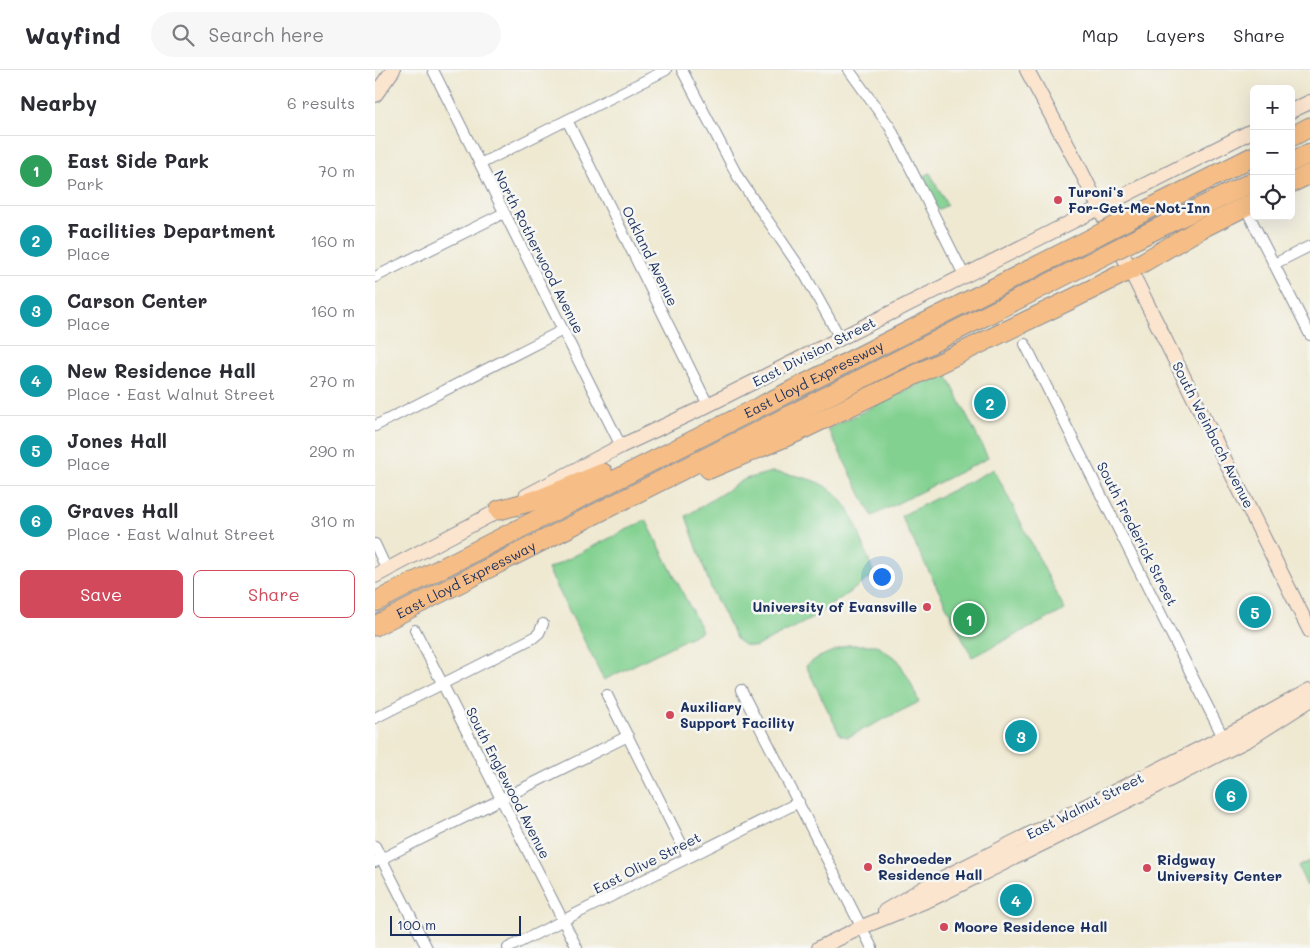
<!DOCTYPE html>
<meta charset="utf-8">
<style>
body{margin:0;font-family:Mali,sans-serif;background:#f7f7f7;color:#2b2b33}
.controls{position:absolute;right:15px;top:15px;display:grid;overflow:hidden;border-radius:8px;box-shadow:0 5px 20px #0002}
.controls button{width:45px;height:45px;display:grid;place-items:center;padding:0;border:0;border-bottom:1px solid #e1e1e2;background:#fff;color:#2b2b33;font:25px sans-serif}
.scale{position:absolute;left:15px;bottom:12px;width:131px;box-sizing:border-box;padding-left:5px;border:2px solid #1b2f5e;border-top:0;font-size:14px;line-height:18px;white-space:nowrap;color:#1b2f5e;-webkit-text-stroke:4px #f6f6f2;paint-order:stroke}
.you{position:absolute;left:506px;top:506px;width:18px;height:18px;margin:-12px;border:4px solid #fff;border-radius:50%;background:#1a73e8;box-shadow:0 0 0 8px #1a73e833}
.badge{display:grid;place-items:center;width:32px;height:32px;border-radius:50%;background:#d1495b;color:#fff;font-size:16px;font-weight:700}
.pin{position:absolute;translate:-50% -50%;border:2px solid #fff;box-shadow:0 1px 5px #0006}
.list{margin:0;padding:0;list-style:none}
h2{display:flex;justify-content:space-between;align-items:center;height:65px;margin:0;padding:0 20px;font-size:21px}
h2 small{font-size:16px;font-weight:400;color:#7c7c81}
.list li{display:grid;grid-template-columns:32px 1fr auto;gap:15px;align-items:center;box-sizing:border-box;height:70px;padding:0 20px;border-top:1px solid #e1e1e2}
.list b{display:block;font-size:19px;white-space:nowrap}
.list p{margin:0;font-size:16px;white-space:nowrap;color:#7c7c81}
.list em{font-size:16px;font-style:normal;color:#7c7c81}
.actions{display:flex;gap:10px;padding:15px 20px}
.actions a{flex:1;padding:11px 0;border:1px solid #d1495b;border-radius:8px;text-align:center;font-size:18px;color:#d1495b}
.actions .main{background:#d1495b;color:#fff}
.icon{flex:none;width:28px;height:28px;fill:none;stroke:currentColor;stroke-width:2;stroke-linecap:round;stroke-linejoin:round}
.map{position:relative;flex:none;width:935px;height:878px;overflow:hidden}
header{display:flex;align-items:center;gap:30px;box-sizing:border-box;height:70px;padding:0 25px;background:#fff;border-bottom:1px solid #e1e1e2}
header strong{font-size:24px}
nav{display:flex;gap:28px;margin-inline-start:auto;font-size:18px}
.search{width:350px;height:45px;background:#f7f7f7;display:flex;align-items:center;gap:12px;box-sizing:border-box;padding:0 18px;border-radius:28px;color:#7c7c81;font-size:19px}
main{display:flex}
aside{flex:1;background:#fff}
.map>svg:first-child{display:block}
.green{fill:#83d191;stroke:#4f8078}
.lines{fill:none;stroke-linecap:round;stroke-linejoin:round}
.street-casing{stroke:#858c98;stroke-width:12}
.secondary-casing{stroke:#858c98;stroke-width:16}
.highway-casing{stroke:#858c98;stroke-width:21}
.street{stroke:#fff;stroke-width:10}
.secondary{stroke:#fbe5cf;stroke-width:14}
.highway{stroke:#f6be86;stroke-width:19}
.highway-bridge-casing{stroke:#858c98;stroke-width:21;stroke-linecap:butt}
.highway-bridge{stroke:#f6be86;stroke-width:19}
.poi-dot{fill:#d1495b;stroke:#f6f6f2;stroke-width:2}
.labels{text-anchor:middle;stroke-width:5;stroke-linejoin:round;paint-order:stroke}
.poi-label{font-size:14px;font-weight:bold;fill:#1b2f5e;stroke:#f6f6f2;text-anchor:start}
.street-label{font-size:14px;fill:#1b2f5e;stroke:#f6f6f2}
</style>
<header>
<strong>Wayfind</strong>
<div class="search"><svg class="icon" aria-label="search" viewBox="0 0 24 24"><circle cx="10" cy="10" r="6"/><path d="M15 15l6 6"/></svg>Search here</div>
<nav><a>Map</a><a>Layers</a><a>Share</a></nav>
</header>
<main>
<aside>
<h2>Nearby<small>6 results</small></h2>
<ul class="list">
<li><span class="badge" style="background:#2e9e5b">1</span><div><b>East Side Park</b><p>Park</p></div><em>70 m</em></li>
<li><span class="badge" style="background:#0f9aa8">2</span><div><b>Facilities Department</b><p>Place</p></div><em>160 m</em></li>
<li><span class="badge" style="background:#0f9aa8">3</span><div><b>Carson Center</b><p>Place</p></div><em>160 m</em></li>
<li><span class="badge" style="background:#0f9aa8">4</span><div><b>New Residence Hall</b><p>Place · East Walnut Street</p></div><em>270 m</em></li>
<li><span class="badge" style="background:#0f9aa8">5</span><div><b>Jones Hall</b><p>Place</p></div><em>290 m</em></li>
<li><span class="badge" style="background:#0f9aa8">6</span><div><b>Graves Hall</b><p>Place · East Walnut Street</p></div><em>310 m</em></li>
</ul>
<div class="actions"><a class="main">Save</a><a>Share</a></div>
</aside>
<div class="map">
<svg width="935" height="878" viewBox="0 0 935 878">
<rect width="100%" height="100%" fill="#f6f6f2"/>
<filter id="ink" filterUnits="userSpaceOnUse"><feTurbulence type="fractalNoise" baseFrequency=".02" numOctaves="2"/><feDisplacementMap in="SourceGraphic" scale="10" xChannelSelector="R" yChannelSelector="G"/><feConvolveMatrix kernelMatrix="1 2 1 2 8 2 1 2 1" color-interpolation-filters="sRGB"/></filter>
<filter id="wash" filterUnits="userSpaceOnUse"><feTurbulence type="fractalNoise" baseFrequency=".0096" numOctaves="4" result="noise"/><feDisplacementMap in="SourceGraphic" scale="20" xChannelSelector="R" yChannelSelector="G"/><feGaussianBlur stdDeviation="1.12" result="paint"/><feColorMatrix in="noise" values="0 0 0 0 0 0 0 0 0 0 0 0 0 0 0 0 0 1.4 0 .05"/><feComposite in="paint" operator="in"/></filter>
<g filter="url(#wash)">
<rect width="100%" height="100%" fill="#efe9d2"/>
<path class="green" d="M 555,103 L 572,135 L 563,140 L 546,107 Z
M 570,301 L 613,388 L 497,446 L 453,359 Z
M 619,399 L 690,540 L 597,587 L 526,446 Z
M 397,402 C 475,410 475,440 499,505 L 436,549 L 380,577 L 369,575 L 362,570 L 337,521 L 311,446 L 370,409 Z
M 271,450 L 327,561 L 229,610 L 173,499 Z
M 472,575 L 501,575 L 523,590 L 535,611 L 544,632 L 473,667 L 465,665 L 431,596 L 442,588 Z
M 935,791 L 935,814 L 932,816 L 923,797 Z"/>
</g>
<g filter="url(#ink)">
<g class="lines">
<g class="street-casing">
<path id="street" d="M 58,0 L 246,376
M 307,0 L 363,107 L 430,205 L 465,268
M 474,0 L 515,57 L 589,205
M 192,50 L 333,335
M 105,94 L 291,0
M 875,147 L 935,265
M 899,194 L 935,176
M 0,207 L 129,143
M 650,274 L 848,667
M 0,356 L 188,260
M 0,474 L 12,500
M 40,560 L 202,878
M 366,620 L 497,878
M 232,625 L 313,787
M 0,648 L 158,568 L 164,563 L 168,554
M 0,776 L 52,878
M 0,792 L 253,666
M 133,878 L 424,732"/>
</g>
<g class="secondary-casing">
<path id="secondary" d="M 652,0 L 703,95 L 935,561
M 0,25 L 18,0
M 916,41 L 935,32
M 151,426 L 246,376 L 321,341 L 879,60
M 0,506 L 132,436
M 510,841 L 552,816 L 868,657 L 935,620
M 444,878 L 487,857 L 558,828 L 697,759 L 874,669 L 935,630"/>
</g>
<g class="highway-casing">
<g id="highway">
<path d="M 916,67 L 935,57"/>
<path d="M 916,92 L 935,83"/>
<path d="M 916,113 L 935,104"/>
<path d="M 754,149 L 879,86"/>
<path d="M 763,168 L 879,111"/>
<path d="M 334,399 L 422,362 L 699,228 L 755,200 L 823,160 L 879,132"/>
<path d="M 124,440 L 165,429 L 228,403"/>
<path id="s1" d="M 0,532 L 719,167"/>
<path id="s2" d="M 0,556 L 726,187"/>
</g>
</g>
<use href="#street" class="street"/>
<use href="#secondary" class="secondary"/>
<use href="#highway" class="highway"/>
<g class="highway-bridge-casing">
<path id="highway-bridge" d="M 719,167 L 754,149
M 726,187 L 763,168"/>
</g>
<use href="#highway-bridge" class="highway-bridge"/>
</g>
</g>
<g class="poi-dot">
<circle cx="683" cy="130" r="5"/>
<circle cx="552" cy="537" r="5"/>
<circle cx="295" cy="645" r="5"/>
<circle cx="493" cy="797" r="5"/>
<circle cx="772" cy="798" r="5"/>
<circle cx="569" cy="857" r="5"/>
</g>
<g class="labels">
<g class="poi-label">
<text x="693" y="127">Turoni's<tspan x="693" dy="16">For-Get-Me-Not-Inn</tspan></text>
<text x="542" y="542" text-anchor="end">University of Evansville</text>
<text x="305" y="642">Auxiliary<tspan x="305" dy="16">Support Facility</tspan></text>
<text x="503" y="794">Schroeder<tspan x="503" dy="16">Residence Hall</tspan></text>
<text x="782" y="795">Ridgway<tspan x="782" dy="16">University Center</tspan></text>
<text x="579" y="862">Moore Residence Hall</text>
</g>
<g class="street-label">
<text transform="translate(164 182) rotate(63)" y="5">North Rotherwood Avenue</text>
<text transform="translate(275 186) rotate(64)" y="5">Oakland Avenue</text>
<text transform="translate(439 282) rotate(-27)" y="5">East Division Street</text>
<text dy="5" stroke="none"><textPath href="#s1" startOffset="492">East Lloyd Expressway</textPath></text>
<text transform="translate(838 365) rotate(63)" y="5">South Weinbach Avenue</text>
<text transform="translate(762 464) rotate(63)" y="5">South Frederick Street</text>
<text dy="5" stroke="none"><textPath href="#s2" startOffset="102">East Lloyd Expressway</textPath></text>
<text transform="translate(133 713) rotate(63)" y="5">South Englewood Avenue</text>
<text transform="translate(710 736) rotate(-27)" y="5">East Walnut Street</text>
<text transform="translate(272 793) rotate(-27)" y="5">East Olive Street</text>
</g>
</g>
</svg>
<div class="controls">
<button>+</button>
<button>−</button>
<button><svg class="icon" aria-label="locate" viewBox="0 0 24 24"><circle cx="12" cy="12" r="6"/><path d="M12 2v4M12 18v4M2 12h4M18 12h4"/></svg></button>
</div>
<div class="scale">100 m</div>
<div class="you"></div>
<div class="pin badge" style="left:594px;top:549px;background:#2e9e5b">1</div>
<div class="pin badge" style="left:615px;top:333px;background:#0f9aa8">2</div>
<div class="pin badge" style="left:646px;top:666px;background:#0f9aa8">3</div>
<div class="pin badge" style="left:641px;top:830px;background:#0f9aa8">4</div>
<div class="pin badge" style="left:880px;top:542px;background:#0f9aa8">5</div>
<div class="pin badge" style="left:856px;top:725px;background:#0f9aa8">6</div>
</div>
</main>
